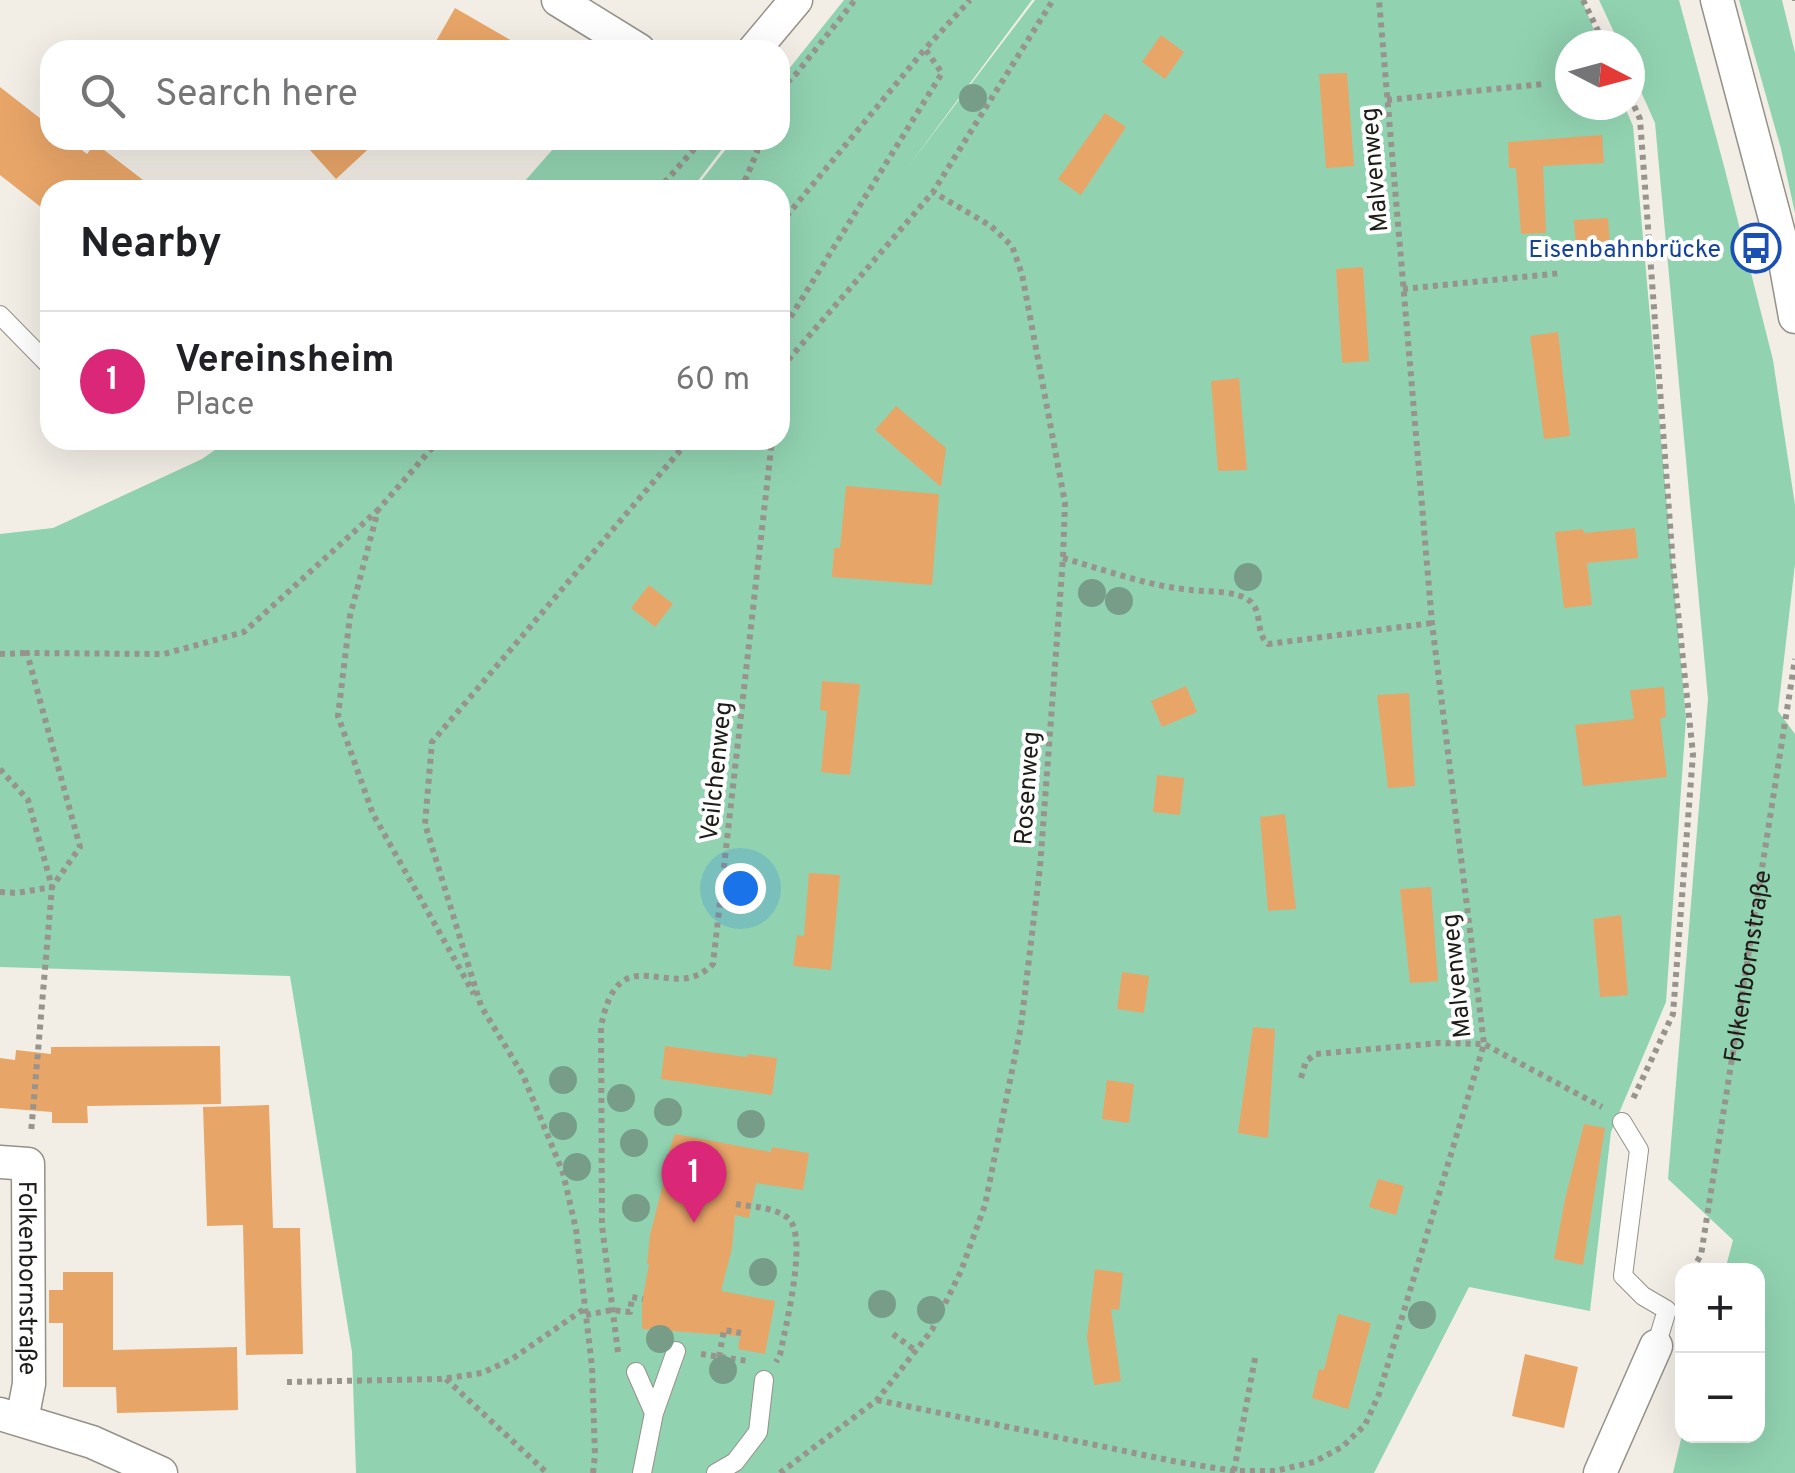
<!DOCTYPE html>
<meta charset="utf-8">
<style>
body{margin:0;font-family:Overpass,sans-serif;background:#f2f2f2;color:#202124}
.controls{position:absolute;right:30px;bottom:30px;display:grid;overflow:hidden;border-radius:20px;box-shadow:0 10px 40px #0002}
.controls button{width:90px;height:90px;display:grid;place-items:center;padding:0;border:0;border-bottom:2px solid #e0e0e0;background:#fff;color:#202124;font:50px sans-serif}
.compass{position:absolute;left:1555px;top:30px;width:90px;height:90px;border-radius:50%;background:#fff;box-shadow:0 10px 40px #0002;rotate:96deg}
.you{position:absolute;left:740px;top:888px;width:35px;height:35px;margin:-25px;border:8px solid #fff;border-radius:50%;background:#1a73e8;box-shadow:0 0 0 15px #1a73e833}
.badge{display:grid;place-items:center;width:65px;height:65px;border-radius:50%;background:#db2777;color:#fff;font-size:32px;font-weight:700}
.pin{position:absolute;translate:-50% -82px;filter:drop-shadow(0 2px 5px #0008)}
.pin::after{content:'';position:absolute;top:52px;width:35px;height:30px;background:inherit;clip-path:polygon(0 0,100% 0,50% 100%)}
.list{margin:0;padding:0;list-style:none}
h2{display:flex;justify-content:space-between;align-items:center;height:130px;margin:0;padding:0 40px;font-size:42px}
h2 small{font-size:32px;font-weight:400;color:#757577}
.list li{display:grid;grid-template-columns:65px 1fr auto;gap:30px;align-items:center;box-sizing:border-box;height:140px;padding:0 40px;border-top:2px solid #e0e0e0}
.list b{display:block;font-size:38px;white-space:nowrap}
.list p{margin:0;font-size:32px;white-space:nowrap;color:#757577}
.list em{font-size:32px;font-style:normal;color:#757577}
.icon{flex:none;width:55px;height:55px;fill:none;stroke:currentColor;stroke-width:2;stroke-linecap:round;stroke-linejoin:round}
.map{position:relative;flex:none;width:1795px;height:1473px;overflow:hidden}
.search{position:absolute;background:#fff;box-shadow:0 10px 40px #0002;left:40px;top:40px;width:750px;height:110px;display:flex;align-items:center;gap:25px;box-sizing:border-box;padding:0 35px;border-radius:30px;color:#757577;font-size:38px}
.panel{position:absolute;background:#fff;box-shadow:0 10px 40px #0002;left:40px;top:180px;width:750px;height:270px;border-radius:30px}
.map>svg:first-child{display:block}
.green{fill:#91d3b1}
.building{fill:#e8a568}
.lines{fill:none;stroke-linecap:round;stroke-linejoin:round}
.service-casing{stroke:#949189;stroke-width:20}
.minor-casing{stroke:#949189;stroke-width:35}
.path{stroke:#97948e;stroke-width:6;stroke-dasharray:5 5;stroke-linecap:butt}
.service{stroke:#fff;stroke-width:18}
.minor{stroke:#fff;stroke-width:32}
.tree{fill:#779d89}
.labels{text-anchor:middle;stroke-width:8;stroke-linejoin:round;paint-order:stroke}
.street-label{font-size:25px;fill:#1d1c19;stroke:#fff}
.transit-label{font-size:25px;fill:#164399;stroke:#fff;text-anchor:end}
</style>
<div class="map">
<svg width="1795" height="1473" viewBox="0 0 1795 1473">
<rect width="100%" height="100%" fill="#f2eee6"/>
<path class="green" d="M 844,0 L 1032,0 L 910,164 L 1035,0 L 1582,0 L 1600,45 L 1570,45 L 1570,105 L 1624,105 L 1633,126 L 1686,719 L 1666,1002 L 1611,1132 L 1590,1311 L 1469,1287 L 1374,1473 L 356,1473 L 352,1352 L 290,976 L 0,967 L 0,534 L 53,528 L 202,459 L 229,440 L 780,440 L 780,190 L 694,190 L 733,140 L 780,140 L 780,80 Z
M 1599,0 L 1679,0 L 1724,166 L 1773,360 L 1795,505 L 1795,564 L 1778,711 L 1795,734 L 1795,1473 L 1673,1473 L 1682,1435 L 1758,1436 L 1758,1270 L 1725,1270 L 1733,1240 L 1668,1179 L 1708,699 L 1655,123 L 1630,67 L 1630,45 L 1620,45 Z
M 1739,0 L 1782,0 L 1795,53 L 1795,213 L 1781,149 Z
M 561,140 L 729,140 L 691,190 L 517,190 Z"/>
<path class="building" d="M 455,8 L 528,50 L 431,50 Z
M 1161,35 L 1184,52 L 1165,79 L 1142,62 Z
M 1347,73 L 1354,166 L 1326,168 L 1319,74 Z
M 0,87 L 50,126 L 50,140 L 69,140 L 87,154 L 95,143 L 156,190 L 50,190 L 50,198 L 42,208 L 0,175 Z
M 1105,113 L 1126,127 L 1081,195 L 1058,179 Z
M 1602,135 L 1604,163 L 1543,166 L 1546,233 L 1521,234 L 1516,168 L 1509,168 L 1508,142 Z
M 301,140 L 378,140 L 336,179 Z
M 1608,218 L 1610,246 L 1576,248 L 1574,220 Z
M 1363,267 L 1369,361 L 1342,363 L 1336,269 Z
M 1558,332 L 1570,436 L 1544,439 L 1530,336 Z
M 1239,378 L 1247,470 L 1218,471 L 1211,381 Z
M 896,406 L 946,448 L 941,487 L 875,430 Z
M 846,486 L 939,494 L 932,585 L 832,577 L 834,548 L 840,548 Z
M 1635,528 L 1638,558 L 1587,563 L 1592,605 L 1564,608 L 1555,532 L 1583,529 L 1584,533 Z
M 649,585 L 673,604 L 655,627 L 631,608 Z
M 822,681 L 860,684 L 850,775 L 821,772 L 827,711 L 820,710 Z
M 1186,686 L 1197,712 L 1162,727 L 1151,701 Z
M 1664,687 L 1666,717 L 1660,718 L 1667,777 L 1583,786 L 1575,725 L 1634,719 L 1630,690 Z
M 1409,693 L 1415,786 L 1388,788 L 1377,695 Z
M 1157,775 L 1184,778 L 1180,815 L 1153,812 Z
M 1285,814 L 1296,909 L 1268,911 L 1260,817 Z
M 809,873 L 840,875 L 831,970 L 793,966 L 797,935 L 804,936 Z
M 1431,887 L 1438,981 L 1410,983 L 1400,889 Z
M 1621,915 L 1628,995 L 1600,997 L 1593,919 Z
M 1122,972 L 1149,976 L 1144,1013 L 1117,1009 Z
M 1253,1027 L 1275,1029 L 1268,1138 L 1238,1133 Z
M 220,1046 L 221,1104 L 87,1106 L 88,1123 L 52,1123 L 52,1112 L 0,1108 L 0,1058 L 15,1060 L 16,1050 L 51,1054 L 51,1047 Z
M 665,1046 L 747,1057 L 748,1054 L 777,1058 L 772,1095 L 661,1079 Z
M 1107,1080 L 1134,1084 L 1129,1123 L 1102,1119 Z
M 269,1105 L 273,1228 L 300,1228 L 303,1354 L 246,1355 L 243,1225 L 207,1226 L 203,1107 Z
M 1584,1124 L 1605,1128 L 1583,1265 L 1554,1259 L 1565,1199 Z
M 675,1134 L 771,1152 L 772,1147 L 809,1153 L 803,1190 L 756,1183 L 749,1218 L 735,1215 L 732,1248 L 721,1291 L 775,1301 L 765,1354 L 738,1349 L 740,1336 L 642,1329 L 642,1302 L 649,1264 L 647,1264 L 650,1235 L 666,1172 L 662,1171 Z
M 1378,1179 L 1404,1186 L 1396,1215 L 1369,1207 Z
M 1095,1269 L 1123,1273 L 1119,1310 L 1111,1309 L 1121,1381 L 1094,1385 L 1087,1338 Z
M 63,1272 L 113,1272 L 113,1350 L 237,1347 L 238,1410 L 117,1413 L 116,1387 L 63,1387 L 63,1323 L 49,1323 L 49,1290 L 63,1290 Z
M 1338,1314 L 1371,1323 L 1348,1409 L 1312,1398 L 1319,1369 L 1324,1370 Z
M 1525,1354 L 1578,1367 L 1564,1428 L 1512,1416 Z"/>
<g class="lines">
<g class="service-casing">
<path id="service" d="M 0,315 L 50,366
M 1622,1122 L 1639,1150 L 1623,1276 L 1643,1296 L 1667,1310 L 1656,1346
M 636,1372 L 654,1413 L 642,1473
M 654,1413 L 676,1351
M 716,1473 L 735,1462 L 758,1432 L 764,1380"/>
</g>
<g class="minor-casing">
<g id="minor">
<path d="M 558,0 L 639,50"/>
<path d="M 1717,0 L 1782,245 L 1795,317"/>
<path d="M 754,50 L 796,0"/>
<path id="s2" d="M 0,1162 L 28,1164 L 29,1384 L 22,1420"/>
<path d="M 0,1414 L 92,1442 L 161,1473"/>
<path d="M 1600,1473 L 1656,1346"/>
</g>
</g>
<g class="path">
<path d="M 1583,0 L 1605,45"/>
<path d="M 1795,0 L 1795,1"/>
<path d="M 780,89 L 796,74 L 855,0"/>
<path d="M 1630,97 L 1640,119 L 1673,565 L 1693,754 L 1673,1014 L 1632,1101"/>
<path d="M 1387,100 L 1543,84"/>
<path d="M 658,190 L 702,140"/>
<path d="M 741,190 L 757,152 L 757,140"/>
<path d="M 780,224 L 925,49"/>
<path d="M 1403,289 L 1561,273"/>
<path d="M 780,334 L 942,73 L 925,49 L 970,0"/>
<path d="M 780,378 L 789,359 L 933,192 L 1053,0"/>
<path d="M 439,440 L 378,510 L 350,616 L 338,716 L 373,814 L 474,994"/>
<path d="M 1063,558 C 1105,570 1148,586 1191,590 C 1208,592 1238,590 1251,602 C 1263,614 1255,633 1268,644 L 1432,623"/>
<path d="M 0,654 L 27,653"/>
<path d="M 0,769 L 28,800 L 52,887 L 31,1133"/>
<path d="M 0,892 L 17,893 L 52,887 L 80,847 L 27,653 L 164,654 L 244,632 L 378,510"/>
<path d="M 1301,1078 L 1306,1061 L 1316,1054 L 1439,1043 L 1484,1044 L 1602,1107"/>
<path d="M 736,1204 C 753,1207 774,1207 788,1218 C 809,1236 785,1328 780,1355 L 776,1362"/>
<path id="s1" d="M 1692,1270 L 1701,1255 L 1795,659"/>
<path d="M 586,1315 L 612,1310 L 630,1312 L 632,1297 L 643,1299"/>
<path d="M 893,1334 L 916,1351"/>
<path d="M 618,1352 L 602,1226 L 601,1027 C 619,932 672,1007 713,964 L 772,440"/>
<path d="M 701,1354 L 748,1361"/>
<path d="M 719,1357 L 724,1330 L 741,1333"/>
<path d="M 446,1379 L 547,1473"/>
<path d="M 287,1382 L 441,1379 L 482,1373 L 512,1359 L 584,1309"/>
<path d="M 877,1400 L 1178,1462 L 1234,1471 L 1275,1471 L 1314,1462 L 1342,1447 L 1365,1425 L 1379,1394 L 1484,1044 L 1432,623 L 1379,0"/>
<path d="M 1234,1471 L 1256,1353"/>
<path d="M 593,1473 L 595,1455 L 592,1367 L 576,1229 L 563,1173 L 523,1075 L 481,1006 L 425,824 L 432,742 L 689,440"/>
<path d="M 780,1473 L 877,1400 L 932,1330 L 961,1271 L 985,1205 L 1021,1026 L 1040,867 L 1063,558 L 1065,503 L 1022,274 L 1012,246 L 991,226 L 933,192"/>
</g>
<use href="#service" class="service"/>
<use href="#minor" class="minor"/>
</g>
<g class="tree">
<circle cx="973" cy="98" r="14"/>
<circle cx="1248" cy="577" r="14"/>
<circle cx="1092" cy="593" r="14"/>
<circle cx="1119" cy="601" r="14"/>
<circle cx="563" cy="1080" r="14"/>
<circle cx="621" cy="1098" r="14"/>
<circle cx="668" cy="1112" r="14"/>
<circle cx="751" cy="1124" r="14"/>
<circle cx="563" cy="1126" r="14"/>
<circle cx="634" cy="1143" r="14"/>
<circle cx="577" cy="1167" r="14"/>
<circle cx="636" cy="1208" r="14"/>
<circle cx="763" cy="1272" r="14"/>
<circle cx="882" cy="1304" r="14"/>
<circle cx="931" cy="1310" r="14"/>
<circle cx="1422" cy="1315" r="14"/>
<circle cx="660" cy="1339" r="14"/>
<circle cx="723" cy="1370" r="14"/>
</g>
<defs>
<g id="bus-ring" transform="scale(2.5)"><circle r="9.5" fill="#fff" stroke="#1a4fb4" stroke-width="1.5"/><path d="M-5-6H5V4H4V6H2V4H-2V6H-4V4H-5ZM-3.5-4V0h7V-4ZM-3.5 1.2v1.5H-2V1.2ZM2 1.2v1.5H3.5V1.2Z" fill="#1a4fb4"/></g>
</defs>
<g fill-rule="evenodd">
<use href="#bus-ring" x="1756" y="248"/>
</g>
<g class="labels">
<g class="street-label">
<text transform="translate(1373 170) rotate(-95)" y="9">Malvenweg</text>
<text transform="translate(715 771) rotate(-84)" y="9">Veilchenweg</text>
<text transform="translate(1026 788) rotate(-86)" y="9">Rosenweg</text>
<text dy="9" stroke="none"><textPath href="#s1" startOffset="310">Folkenbornstraße</textPath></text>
<text transform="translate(1455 976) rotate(-96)" y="9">Malvenweg</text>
<text dy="9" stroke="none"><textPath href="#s2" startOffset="142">Folkenbornstraße</textPath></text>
</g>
<g class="transit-label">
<text x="1721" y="257">Eisenbahnbrücke</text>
</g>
</g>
</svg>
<div class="controls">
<button>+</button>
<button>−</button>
</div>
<svg class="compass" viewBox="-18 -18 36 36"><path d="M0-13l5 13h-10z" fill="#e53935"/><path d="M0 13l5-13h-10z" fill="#757577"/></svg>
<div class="you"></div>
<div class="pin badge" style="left:694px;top:1223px">1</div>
<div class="search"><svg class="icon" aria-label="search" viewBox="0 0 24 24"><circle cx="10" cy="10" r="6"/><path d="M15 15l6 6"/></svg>Search here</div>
<section class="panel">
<h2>Nearby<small></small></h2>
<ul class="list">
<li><span class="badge">1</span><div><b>Vereinsheim</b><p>Place</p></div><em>60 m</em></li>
</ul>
</section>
</div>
